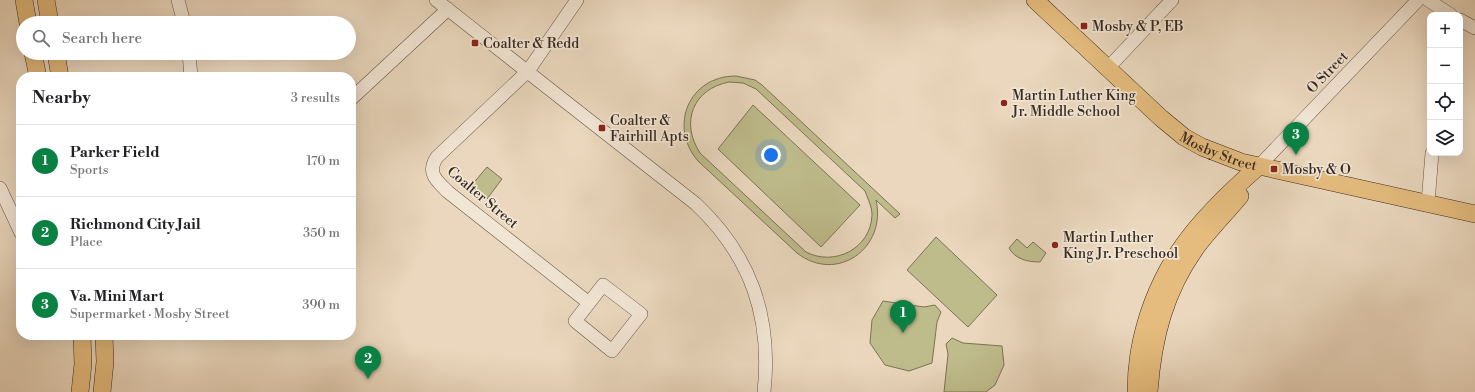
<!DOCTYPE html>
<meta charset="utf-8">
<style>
body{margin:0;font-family:"Libre Bodoni",serif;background:#f6f6f6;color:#202124}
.controls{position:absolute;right:12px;top:12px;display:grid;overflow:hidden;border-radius:8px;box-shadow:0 4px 16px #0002}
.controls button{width:36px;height:36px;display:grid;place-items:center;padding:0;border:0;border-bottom:1px solid #e0e0e0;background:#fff;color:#202124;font:20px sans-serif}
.you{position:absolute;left:771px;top:155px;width:14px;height:14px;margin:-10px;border:3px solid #fff;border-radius:50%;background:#1a73e8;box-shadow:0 0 0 6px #1a73e833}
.badge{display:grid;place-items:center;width:26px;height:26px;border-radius:50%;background:#0b8043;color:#fff;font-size:13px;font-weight:700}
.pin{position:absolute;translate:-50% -33px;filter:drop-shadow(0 1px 2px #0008)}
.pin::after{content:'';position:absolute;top:21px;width:14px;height:12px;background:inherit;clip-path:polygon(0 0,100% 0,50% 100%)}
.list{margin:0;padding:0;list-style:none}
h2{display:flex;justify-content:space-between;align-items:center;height:52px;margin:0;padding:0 16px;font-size:17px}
h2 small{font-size:13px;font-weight:400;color:#757577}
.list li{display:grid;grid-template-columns:26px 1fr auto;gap:12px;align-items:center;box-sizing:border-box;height:72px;padding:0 16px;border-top:1px solid #e0e0e0}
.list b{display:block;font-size:15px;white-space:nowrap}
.list p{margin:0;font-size:13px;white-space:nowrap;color:#757577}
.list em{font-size:13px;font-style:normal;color:#757577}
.icon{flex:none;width:22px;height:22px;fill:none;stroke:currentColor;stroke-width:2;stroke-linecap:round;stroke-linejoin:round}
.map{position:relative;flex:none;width:1475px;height:392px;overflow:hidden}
.search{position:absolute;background:#fff;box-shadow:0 4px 16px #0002;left:16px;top:16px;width:340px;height:44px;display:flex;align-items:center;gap:10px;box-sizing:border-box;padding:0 14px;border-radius:22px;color:#757577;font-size:15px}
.panel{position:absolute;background:#fff;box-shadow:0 4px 16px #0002;left:16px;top:72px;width:340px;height:268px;border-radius:16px}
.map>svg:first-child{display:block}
.park{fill:#bfbc8c;stroke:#7c7356;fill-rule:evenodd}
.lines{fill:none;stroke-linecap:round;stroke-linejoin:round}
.minor-casing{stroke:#645548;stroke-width:14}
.major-casing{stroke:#382a21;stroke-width:18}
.minor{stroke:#f1e5d4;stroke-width:13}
.major{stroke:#e5bc7e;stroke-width:17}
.poi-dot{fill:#8f2418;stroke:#f1e5d4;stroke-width:1.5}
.labels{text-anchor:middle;stroke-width:3.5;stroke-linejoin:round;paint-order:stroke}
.poi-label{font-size:14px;fill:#382a21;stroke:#f1e5d4;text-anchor:start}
.street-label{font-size:14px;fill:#382a21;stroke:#f1e5d4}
</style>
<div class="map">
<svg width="1475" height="392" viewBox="0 0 1475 392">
<rect width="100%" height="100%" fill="#ead7bd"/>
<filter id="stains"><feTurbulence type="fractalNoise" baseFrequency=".005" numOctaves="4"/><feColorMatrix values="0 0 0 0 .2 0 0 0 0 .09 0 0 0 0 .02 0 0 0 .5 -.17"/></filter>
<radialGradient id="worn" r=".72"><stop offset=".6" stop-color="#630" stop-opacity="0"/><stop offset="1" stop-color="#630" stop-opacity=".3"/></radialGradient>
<path class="park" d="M 736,76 L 755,80 L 762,85 L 900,214 L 895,218 L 876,200 C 887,248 837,284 797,253 L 698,161 C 668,126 689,76 736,76 ZM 729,82 L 743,83 L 756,89 L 865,191 C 868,199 872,207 872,215 C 871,248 835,267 806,252 L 700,153 C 680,122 693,89 729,82 Z
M 753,105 L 860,205 L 821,247 L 718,149 Z
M 487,167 L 502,179 L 487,199 L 471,186 Z
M 936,237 L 997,295 L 968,327 L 907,270 Z
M 1017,239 L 1027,248 L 1033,242 L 1046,253 L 1040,262 C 1027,262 1015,259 1009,248 Z
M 883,301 L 924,307 L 935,305 L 941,312 L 937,322 L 932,363 L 909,371 L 885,365 L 870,343 L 872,320 Z
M 952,338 L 963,343 L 1002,346 L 1004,365 L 995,385 L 986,392 L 944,392 L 948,354 L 946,344 Z"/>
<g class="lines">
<g class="minor-casing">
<path id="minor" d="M 178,0 L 184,23
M 436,0 L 696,204 C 751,256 772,317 764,392
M 577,0 L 528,71 L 437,157 C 426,173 437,181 448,192 L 589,303
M 1428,0 L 1451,15
M 1460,20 L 1475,28
M 189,53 L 191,77
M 1108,68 L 1172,0
M 351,99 L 448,9
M 1259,166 L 1418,0
M 0,188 L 21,233
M 1428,203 L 1432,153
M 603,285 L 641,314 L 612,351 L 575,321 Z"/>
</g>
<g class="major-casing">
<g id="major">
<path d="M 24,0 L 28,23"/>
<path d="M 46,0 L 50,23"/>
<path id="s1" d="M 1035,0 L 1161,118 L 1184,137 L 1202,147 L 1241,162 L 1475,214"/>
<path d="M 33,53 L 38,77"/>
<path d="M 56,53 L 60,77"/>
<path d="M 80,392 L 83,364 L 82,335"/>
<path d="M 102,392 L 105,362 L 104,335"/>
<path d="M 1136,392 C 1136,379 1137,366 1139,353 C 1154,268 1197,220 1259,166"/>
<path d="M 1149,392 C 1153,337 1165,290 1198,245 C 1211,228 1226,213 1240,196"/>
</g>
</g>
<use href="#minor" class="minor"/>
<use href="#major" class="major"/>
</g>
<g class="poi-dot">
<rect x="1080" y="22" width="8" height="8" rx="2"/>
<rect x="471" y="39" width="8" height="8" rx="2"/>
<circle cx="1004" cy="103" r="4"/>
<rect x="598" y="124" width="8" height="8" rx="2"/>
<rect x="1270" y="165" width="8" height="8" rx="2"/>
<circle cx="1055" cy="245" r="4"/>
</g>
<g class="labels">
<g class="poi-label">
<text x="1092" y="31">Mosby &amp; P, EB</text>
<text x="483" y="48">Coalter &amp; Redd</text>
<text x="1012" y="100">Martin Luther King<tspan x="1012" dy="16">Jr. Middle School</tspan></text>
<text x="610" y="125">Coalter &amp;<tspan x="610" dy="16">Fairhill Apts</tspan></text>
<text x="1282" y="174">Mosby &amp; O</text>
<text x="1063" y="242">Martin Luther<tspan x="1063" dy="16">King Jr. Preschool</tspan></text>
</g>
<g class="street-label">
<text transform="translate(1327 72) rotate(-46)" y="5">O Street</text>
<text dy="5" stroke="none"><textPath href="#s1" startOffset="240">Mosby Street</textPath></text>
<text transform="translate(483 197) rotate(40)" y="5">Coalter Street</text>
</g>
</g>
<rect width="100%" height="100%" filter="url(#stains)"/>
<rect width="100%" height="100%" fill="url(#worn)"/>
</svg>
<div class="controls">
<button>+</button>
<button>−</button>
<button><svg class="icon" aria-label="locate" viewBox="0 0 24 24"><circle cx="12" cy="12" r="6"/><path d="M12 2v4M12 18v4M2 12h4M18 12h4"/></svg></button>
<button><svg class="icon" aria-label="layers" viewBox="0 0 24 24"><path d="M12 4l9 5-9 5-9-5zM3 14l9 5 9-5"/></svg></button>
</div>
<div class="you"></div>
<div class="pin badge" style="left:903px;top:333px">1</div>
<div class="pin badge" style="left:368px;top:379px">2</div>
<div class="pin badge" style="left:1296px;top:155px">3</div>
<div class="search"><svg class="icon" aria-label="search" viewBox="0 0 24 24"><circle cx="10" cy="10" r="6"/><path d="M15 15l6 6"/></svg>Search here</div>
<section class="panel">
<h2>Nearby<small>3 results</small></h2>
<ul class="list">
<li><span class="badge">1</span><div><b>Parker Field</b><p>Sports</p></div><em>170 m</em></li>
<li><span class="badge">2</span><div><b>Richmond City Jail</b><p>Place</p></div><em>350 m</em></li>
<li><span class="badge">3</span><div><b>Va. Mini Mart</b><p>Supermarket · Mosby Street</p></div><em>390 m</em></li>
</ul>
</section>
</div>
